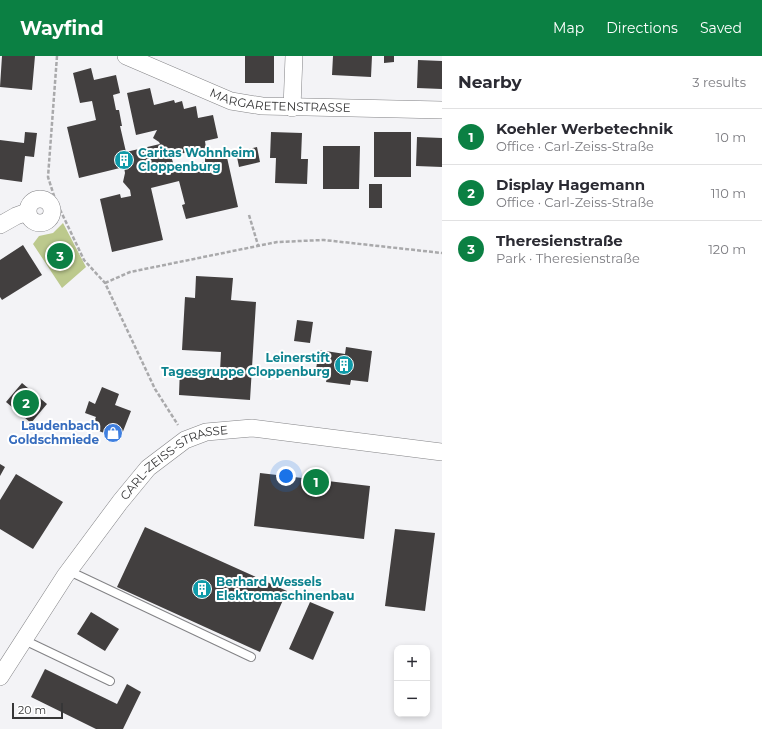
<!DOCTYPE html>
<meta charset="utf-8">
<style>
body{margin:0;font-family:Montserrat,sans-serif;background:#f7f7f7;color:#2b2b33}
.controls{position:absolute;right:12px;bottom:12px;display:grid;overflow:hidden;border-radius:8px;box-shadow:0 2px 6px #0003}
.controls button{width:36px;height:36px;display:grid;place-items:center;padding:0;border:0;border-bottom:1px solid #e1e1e2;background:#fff;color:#2b2b33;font:20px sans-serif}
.scale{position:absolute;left:12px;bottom:10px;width:51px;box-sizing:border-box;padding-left:4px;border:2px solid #363637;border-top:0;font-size:11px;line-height:14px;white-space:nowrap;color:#363637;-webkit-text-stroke:3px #fff;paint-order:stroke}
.you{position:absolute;left:286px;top:420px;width:14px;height:14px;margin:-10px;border:3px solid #fff;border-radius:50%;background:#1a73e8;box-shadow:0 0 0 6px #1a73e833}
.badge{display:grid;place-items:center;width:26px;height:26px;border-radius:50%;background:#0b8043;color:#fff;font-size:13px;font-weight:700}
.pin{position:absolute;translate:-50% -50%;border:2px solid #fff;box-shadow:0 1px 4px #0006}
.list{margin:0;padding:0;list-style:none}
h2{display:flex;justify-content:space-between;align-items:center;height:52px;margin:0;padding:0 16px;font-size:17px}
h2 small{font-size:13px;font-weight:400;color:#7c7c81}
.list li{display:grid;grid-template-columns:26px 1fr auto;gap:12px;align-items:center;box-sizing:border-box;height:56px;padding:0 16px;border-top:1px solid #e1e1e2}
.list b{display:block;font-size:15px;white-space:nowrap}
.list p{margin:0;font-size:13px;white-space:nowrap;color:#7c7c81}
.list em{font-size:13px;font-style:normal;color:#7c7c81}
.map{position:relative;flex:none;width:442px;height:673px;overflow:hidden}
header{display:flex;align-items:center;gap:24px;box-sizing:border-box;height:56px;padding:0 20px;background:#0b8043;color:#fff}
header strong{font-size:19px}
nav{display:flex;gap:22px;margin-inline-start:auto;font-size:14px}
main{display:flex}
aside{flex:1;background:#fff}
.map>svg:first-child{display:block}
.green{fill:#bcc98d}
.building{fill:#423f3f}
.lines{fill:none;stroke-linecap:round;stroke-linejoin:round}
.service-casing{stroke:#838386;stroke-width:10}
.minor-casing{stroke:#838386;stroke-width:18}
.path{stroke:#a9a9ab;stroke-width:2.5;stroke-dasharray:4 2;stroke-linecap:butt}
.service{stroke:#fff;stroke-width:8}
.minor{stroke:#fff;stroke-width:17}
.labels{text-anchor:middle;stroke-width:4;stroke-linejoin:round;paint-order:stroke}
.street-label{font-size:12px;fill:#363637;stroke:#fff}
.culture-label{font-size:12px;font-weight:bold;fill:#0d838f;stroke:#fff;text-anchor:start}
.shop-label{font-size:12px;font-weight:bold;fill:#366cbe;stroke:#fff;text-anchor:end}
</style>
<header>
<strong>Wayfind</strong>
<nav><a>Map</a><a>Directions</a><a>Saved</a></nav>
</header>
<main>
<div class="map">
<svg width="442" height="673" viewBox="0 0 442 673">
<rect width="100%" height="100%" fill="#f3f3f6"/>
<path class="green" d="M 63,167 L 86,211 L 62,232 L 33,188 L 39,180 L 53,177 Z"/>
<path class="building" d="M 2,0 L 35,0 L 32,34 L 0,31 Z
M 245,0 L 274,0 L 274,27 L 245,27 Z
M 333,0 L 372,0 L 371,21 L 332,19 Z
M 384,0 L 394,0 L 394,6 L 384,7 Z
M 418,4 L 442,5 L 442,33 L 417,32 Z
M 91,12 L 94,24 L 116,19 L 120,37 L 113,39 L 116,54 L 119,54 L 122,70 L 120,70 L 126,96 L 160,88 L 159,86 L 153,82 L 157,74 L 136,79 L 127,37 L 150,32 L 154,49 L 174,44 L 175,47 L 182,45 L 184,53 L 196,50 L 198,62 L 213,59 L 218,82 L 205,85 L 206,92 L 171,100 L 175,113 L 205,106 L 205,102 L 226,97 L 238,151 L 186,163 L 182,149 L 185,148 L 179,125 L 151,132 L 163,184 L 112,196 L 100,143 L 120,138 L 121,142 L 131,140 L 130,134 L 123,126 L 125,117 L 124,111 L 79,122 L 67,71 L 96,64 L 92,45 L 80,47 L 73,17 Z
M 25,76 L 37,77 L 34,101 L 25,100 L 22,126 L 0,123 L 0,84 L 24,87 Z
M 271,76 L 302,77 L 301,103 L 308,103 L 307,128 L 275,127 L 276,102 L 270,102 Z
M 374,76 L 411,76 L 411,121 L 374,121 Z
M 417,81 L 442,82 L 442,111 L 416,110 Z
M 323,90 L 360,90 L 359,133 L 323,133 Z
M 257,91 L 260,106 L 239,111 L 236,96 Z
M 369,128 L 382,128 L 382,152 L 369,152 Z
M 23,189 L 42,219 L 2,244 L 0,241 L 0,204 Z
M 196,220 L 233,222 L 231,244 L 256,246 L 250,344 L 179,339 L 180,312 L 220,315 L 221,296 L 182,294 L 185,241 L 195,242 Z
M 297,264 L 313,266 L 310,287 L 294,285 Z
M 346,291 L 372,295 L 368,326 L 351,324 L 350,329 L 326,326 L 327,322 L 315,320 L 319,294 L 345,298 Z
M 22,327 L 47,348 L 31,367 L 6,346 Z
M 102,331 L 119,338 L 115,349 L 131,355 L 120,383 L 91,372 L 96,361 L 85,357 L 89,345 L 95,348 Z
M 0,408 L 5,411 L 0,420 Z
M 260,417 L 370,430 L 364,483 L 254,470 Z
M 16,418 L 63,446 L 33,493 L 0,473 L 0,444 Z
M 145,471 L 287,535 L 260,596 L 117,531 Z
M 395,473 L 435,477 L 425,555 L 385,550 Z
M 310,546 L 334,556 L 313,604 L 289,593 Z
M 91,556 L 119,573 L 105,595 L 77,578 Z
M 45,613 L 117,648 L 127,628 L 141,636 L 123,673 L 96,673 L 31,641 Z"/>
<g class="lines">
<g class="service-casing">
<path id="service" d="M 69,515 L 251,601
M 24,584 L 110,625"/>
</g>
<g class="minor-casing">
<g id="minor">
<path id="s1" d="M 126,0 L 231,45 L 262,50 L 442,54"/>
<path d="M 292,52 L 294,0"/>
<circle cx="40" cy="155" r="12"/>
<path d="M 0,169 L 16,160 L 27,156"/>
<path id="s2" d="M 0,621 L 65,520 L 120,446 L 148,412 L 185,384 L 206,376 L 252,372 L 442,396"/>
</g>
</g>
<path class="path" d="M 57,0 L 48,121 L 55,143 L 84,204 L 105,227 L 155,333 L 178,369
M 48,146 L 55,143
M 249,159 L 258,189
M 105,227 L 130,216 L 277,186 L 324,184 L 442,197"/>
<use href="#service" class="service"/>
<use href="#minor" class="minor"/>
</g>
<defs>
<g id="building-disc" transform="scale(1)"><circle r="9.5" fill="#0f9aa8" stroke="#fff"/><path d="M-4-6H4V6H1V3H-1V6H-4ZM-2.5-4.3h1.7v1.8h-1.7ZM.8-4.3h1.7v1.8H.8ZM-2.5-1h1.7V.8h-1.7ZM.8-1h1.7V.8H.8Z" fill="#fff"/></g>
<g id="shop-disc" transform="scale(1)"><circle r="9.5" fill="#3f7fe0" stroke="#fff"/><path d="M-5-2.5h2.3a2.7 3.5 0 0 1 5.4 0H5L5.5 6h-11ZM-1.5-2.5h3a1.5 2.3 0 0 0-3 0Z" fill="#fff"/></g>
</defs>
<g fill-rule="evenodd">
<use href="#building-disc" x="124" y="104"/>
<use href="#building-disc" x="344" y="309"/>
<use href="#shop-disc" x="113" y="377"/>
<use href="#building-disc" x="202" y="533"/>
</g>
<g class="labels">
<g class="street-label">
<text dy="4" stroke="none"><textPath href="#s1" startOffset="163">MARGARETENSTRASSE</textPath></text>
<text dy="4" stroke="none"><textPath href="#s2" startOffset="282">CARL-ZEISS-STRASSE</textPath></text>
</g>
<g class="culture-label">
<text x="138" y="101">Caritas Wohnheim<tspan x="138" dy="14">Cloppenburg</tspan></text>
<text x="330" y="306" text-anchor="end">Leinerstift<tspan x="330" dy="14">Tagesgruppe Cloppenburg</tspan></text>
<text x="216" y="530">Berhard Wessels<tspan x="216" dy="14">Elektromaschinenbau</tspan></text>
</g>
<g class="shop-label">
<text x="99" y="374">Laudenbach<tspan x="99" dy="14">Goldschmiede</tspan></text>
</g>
</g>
</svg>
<div class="controls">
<button>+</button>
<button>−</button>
</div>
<div class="scale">20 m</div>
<div class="you"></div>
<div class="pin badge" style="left:316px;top:426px">1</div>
<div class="pin badge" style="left:26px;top:347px">2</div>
<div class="pin badge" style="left:60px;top:200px">3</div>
</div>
<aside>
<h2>Nearby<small>3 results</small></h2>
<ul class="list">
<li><span class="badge">1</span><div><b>Koehler Werbetechnik</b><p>Office · Carl-Zeiss-Straße</p></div><em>10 m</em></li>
<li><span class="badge">2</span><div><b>Display Hagemann</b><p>Office · Carl-Zeiss-Straße</p></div><em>110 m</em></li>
<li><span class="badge">3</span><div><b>Theresienstraße</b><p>Park · Theresienstraße</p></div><em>120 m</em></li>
</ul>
</aside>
</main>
